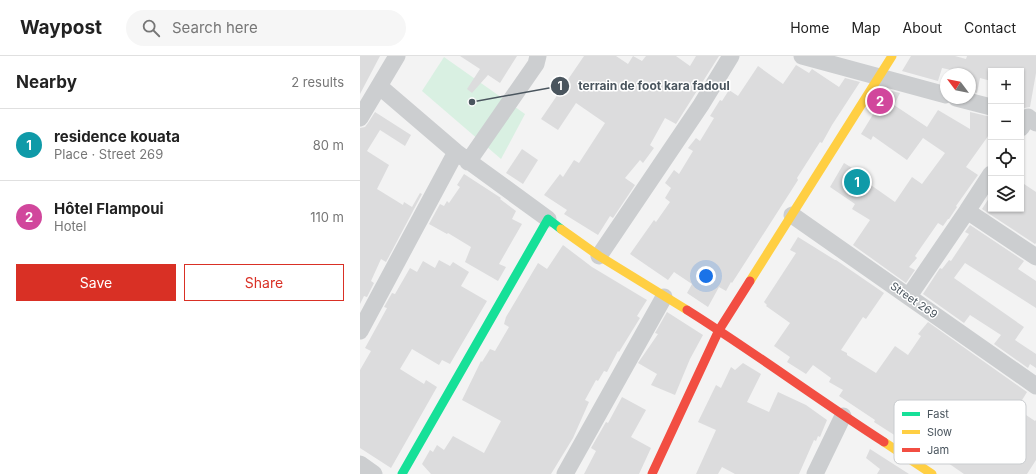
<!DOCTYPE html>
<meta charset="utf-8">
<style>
body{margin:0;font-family:Inter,sans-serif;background:#f6f6f6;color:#222}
.controls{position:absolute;right:12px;top:12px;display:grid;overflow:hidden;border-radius:0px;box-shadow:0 1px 3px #0004}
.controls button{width:36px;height:36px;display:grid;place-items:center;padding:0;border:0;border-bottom:1px solid #e0e0e0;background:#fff;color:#222;font:20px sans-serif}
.compass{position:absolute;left:580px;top:12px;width:36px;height:36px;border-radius:50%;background:#fff;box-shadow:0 1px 3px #0004;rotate:302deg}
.you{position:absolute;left:346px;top:220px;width:14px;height:14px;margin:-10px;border:3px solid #fff;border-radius:50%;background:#1a73e8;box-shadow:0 0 0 6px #1a73e833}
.badge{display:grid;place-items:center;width:26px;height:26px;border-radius:50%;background:#d93025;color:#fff;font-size:13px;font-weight:700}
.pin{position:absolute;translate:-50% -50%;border:2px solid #fff;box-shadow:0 1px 4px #0006}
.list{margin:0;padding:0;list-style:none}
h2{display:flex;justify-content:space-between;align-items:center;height:52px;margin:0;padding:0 16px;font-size:17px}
h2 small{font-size:13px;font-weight:400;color:#767676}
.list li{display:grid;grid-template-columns:26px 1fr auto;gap:12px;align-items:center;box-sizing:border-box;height:72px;padding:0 16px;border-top:1px solid #e0e0e0}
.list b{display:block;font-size:15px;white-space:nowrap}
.list p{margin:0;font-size:13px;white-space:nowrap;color:#767676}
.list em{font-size:13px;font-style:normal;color:#767676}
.actions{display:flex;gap:8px;padding:12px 16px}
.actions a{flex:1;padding:9px 0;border:1px solid #d93025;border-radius:0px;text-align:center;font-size:14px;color:#d93025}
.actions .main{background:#d93025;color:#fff}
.icon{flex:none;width:22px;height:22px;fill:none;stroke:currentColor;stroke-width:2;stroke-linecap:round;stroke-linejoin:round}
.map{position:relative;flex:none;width:676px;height:418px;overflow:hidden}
header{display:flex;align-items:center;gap:24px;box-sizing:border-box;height:56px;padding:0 20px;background:#fff;border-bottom:1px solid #e0e0e0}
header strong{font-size:19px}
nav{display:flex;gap:22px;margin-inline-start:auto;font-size:14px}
.search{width:280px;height:36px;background:#f6f6f6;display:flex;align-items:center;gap:10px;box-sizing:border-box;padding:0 14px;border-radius:22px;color:#767676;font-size:15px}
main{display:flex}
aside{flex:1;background:#fff}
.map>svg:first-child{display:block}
.green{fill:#d9f0e2}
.building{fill:#dcdcdd;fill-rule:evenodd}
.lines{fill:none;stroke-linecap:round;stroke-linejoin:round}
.street{stroke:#ccced0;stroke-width:17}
.fast{stroke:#16e098;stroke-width:9}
.slow{stroke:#ffcf43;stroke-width:9}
.jam{stroke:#f24e42;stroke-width:9}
.labels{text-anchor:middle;stroke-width:3;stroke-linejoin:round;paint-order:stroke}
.street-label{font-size:11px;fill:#4a555e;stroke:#fff}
.key{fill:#fff;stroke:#c9cccf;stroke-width:1}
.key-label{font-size:11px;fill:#4a555e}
.leader{fill:none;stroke:#4a555e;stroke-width:1.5}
.callout-dot{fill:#4a555e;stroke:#fff;stroke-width:1.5}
.mark-label{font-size:12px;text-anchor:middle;font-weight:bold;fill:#fff}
.callout-label{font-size:12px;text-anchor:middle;font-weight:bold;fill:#4a555e;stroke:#fff;stroke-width:3;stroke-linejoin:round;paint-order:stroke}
</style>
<header>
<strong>Waypost</strong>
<div class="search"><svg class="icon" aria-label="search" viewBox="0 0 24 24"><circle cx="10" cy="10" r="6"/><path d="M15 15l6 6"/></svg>Search here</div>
<nav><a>Home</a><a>Map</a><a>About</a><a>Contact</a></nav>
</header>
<main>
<aside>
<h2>Nearby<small>2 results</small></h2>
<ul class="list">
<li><span class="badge" style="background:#0f9aa8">1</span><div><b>residence kouata</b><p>Place · Street 269</p></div><em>80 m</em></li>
<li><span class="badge" style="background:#d1479c">2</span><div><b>Hôtel Flampoui</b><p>Hotel</p></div><em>110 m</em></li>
</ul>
<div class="actions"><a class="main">Save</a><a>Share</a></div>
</aside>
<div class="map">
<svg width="676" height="418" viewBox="0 0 676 418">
<rect width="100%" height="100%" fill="#f3f3f3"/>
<path class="green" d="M 84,1 L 165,58 L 141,103 L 62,35 Z"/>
<path class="building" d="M 0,0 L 20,0 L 0,38 Z
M 100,0 L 157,0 L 140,27 L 128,19 L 112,37 L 107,33 L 120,13 Z
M 224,0 L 256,0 L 268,8 L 273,0 L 282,5 L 286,0 L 316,0 L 330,10 L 336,0 L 359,0 L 316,68 L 305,62 L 290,89 L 294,92 L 283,107 L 280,104 L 265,122 L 275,129 L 253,162 L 250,160 L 238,179 L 204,158 L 207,154 L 184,139 L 200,118 L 203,121 L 214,104 L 219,107 L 245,67 L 216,47 L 198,74 L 181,63 Z
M 551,0 L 595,0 L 606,3 L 607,0 L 676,0 L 676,17 L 670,51 L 664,52 L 661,54 L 661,15 L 631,15 L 631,25 L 620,22 L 617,37 L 610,35 L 610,18 L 582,12 L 578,25 L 542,15 Z
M 436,9 L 449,17 L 452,13 L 479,31 L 485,22 L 500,26 L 472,69 L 462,87 L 460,86 L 437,122 L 438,124 L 372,227 L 371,226 L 366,235 L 359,231 L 348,251 L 327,237 L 332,228 L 314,216 L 308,224 L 270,198 L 294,164 L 296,166 L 310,146 L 305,142 L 311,132 L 305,127 L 314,114 L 319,118 L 333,95 L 328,92 L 336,82 L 340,85 L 354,62 L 350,60 L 360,44 L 362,45 L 369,34 L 378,40 L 398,10 L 423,28 Z
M 528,34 L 540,37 L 534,49 L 567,71 L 578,54 L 610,73 L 610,56 L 631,61 L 631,76 L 606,111 L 618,119 L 596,150 L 597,151 L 589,163 L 588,163 L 583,170 L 578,167 L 555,200 L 557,202 L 549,211 L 555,214 L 546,227 L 493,189 L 510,164 L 492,153 L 495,148 L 470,131 L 484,107 L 510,123 L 508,127 L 535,146 L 552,121 L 562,128 L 585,97 L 563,82 L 547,104 L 513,80 L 511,84 L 501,78 Z
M 15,56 L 51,79 L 45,90 L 20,74 L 7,95 L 29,109 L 17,133 L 43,149 L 44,146 L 52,151 L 60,137 L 62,138 L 26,206 L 21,203 L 11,225 L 14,227 L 7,241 L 4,240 L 0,248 L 0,72 L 5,71 L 8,67 Z
M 162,93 L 178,104 L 163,128 L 146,117 Z
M 104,118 L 141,142 L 140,143 L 156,155 L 152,163 L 162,168 L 139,208 L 146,211 L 138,225 L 105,206 L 111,191 L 88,177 L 87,178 L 69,168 L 80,148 L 84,150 L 87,145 L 89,147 L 100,131 L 97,129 Z
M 661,126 L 676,136 L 676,187 L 675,188 L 622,153 L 631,139 L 631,153 L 661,153 Z
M 610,169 L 664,205 L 658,213 L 676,225 L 676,252 L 605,207 L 594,222 L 664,271 L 655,284 L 676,298 L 676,312 L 670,308 L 668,312 L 634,288 L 641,279 L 610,259 L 604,267 L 563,238 L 580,212 L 582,213 L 589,204 L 591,205 L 609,178 L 605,176 Z
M 438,181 L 475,204 L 476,204 L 524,237 L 506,263 L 503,261 L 481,294 L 487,297 L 487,299 L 516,317 L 535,290 L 548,299 L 561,280 L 558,278 L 568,266 L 667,336 L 659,349 L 666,354 L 663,357 L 675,365 L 676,364 L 676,404 L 667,418 L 604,418 L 578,400 L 575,405 L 514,366 L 515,364 L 479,340 L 483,334 L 469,326 L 471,322 L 453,309 L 446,318 L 427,306 L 430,301 L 414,290 L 430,267 L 406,250 L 407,249 L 404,246 L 436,197 L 430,194 ZM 635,361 L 664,381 L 646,407 L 616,388 Z
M 203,189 L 232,211 L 287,244 L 277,260 L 280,262 L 259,296 L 258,295 L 247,316 L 244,315 L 238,325 L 236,324 L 225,344 L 229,346 L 213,382 L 191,418 L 71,418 L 62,408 L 70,394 L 73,396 L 77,389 L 84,394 L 93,380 L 124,397 L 141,365 L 102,344 L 121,305 L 122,306 L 130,293 L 135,295 L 149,271 L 144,268 L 146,261 L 178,207 L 187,213 Z
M 79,204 L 90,210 L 93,206 L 109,216 L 101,230 L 127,245 L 90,308 L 82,304 L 79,309 L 52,293 L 40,313 L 64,328 L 66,324 L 77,331 L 31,412 L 0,392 L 0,314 L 11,295 L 5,292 L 27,252 L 24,251 L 32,237 L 35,238 L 50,212 L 57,216 L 63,205 L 75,212 Z
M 307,256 L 343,279 L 330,303 L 315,339 L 291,329 L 297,318 L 278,307 L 298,278 L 295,277 Z
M 383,307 L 401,318 L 387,346 L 409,356 L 418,336 L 446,349 L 467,364 L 460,381 L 458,380 L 456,385 L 454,384 L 439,418 L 375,418 L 362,411 L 358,418 L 336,418 L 356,374 L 338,366 L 356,329 L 361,332 L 371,311 L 375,314 Z
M 262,341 L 286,354 L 271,381 L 291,392 L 279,418 L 224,418 L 236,395 L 231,392 L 246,366 L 248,367 Z
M 510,393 L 549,418 L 517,418 L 520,413 L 506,402 Z"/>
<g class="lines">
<path class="street" d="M 442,0 L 586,39
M 19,30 L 96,96 L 188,163
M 596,42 L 631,51
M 0,62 L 37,0
M 661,72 L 668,61 L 676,67
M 108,106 L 176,8 L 178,0
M 607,155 L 676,201
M 432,159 L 676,330
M 239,200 L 341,49 L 371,0
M 549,240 L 607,155 L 631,118
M 0,275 L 96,96
M 0,408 L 14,418
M 205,418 L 304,241
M 455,418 L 483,360"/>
<path class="fast" d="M 42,418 L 188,163 L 201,173"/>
<path class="slow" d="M 201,173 L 239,200 L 327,254
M 390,225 L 532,0
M 524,386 L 572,418"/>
<path class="jam" d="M 327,254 C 394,296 457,343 524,386
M 292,418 L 359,274 L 390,225"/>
</g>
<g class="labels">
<g class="street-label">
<text transform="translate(554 244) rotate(35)" y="4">Street 269</text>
</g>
</g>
<rect x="534" y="344" width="132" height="64" rx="6" class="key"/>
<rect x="542" y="356" width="18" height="4" fill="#16e098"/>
<rect x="542" y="374" width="18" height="4" fill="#ffcf43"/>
<rect x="542" y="392" width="18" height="4" fill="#f24e42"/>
<g class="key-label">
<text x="567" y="362">Fast</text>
<text x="567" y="380">Slow</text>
<text x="567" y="398">Jam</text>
</g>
<path class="leader" d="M112 46L200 30"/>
<g class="callout-dot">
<circle cx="112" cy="46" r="4"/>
<circle cx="200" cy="30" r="10"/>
</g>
<g class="mark-label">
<text x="200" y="34">1</text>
</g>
<g class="callout-label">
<text x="294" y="34">terrain de foot kara fadoul</text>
</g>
</svg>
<div class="controls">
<button>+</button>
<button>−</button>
<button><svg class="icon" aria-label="locate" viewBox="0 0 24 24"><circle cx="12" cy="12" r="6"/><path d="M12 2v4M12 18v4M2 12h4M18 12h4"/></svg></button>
<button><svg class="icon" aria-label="layers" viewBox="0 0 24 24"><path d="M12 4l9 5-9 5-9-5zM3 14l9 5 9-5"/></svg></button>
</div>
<svg class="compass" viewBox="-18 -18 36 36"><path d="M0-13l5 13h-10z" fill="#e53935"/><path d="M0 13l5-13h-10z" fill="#767676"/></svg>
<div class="you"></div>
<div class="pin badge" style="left:497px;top:126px;background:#0f9aa8">1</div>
<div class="pin badge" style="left:520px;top:45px;background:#d1479c">2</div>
</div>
</main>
